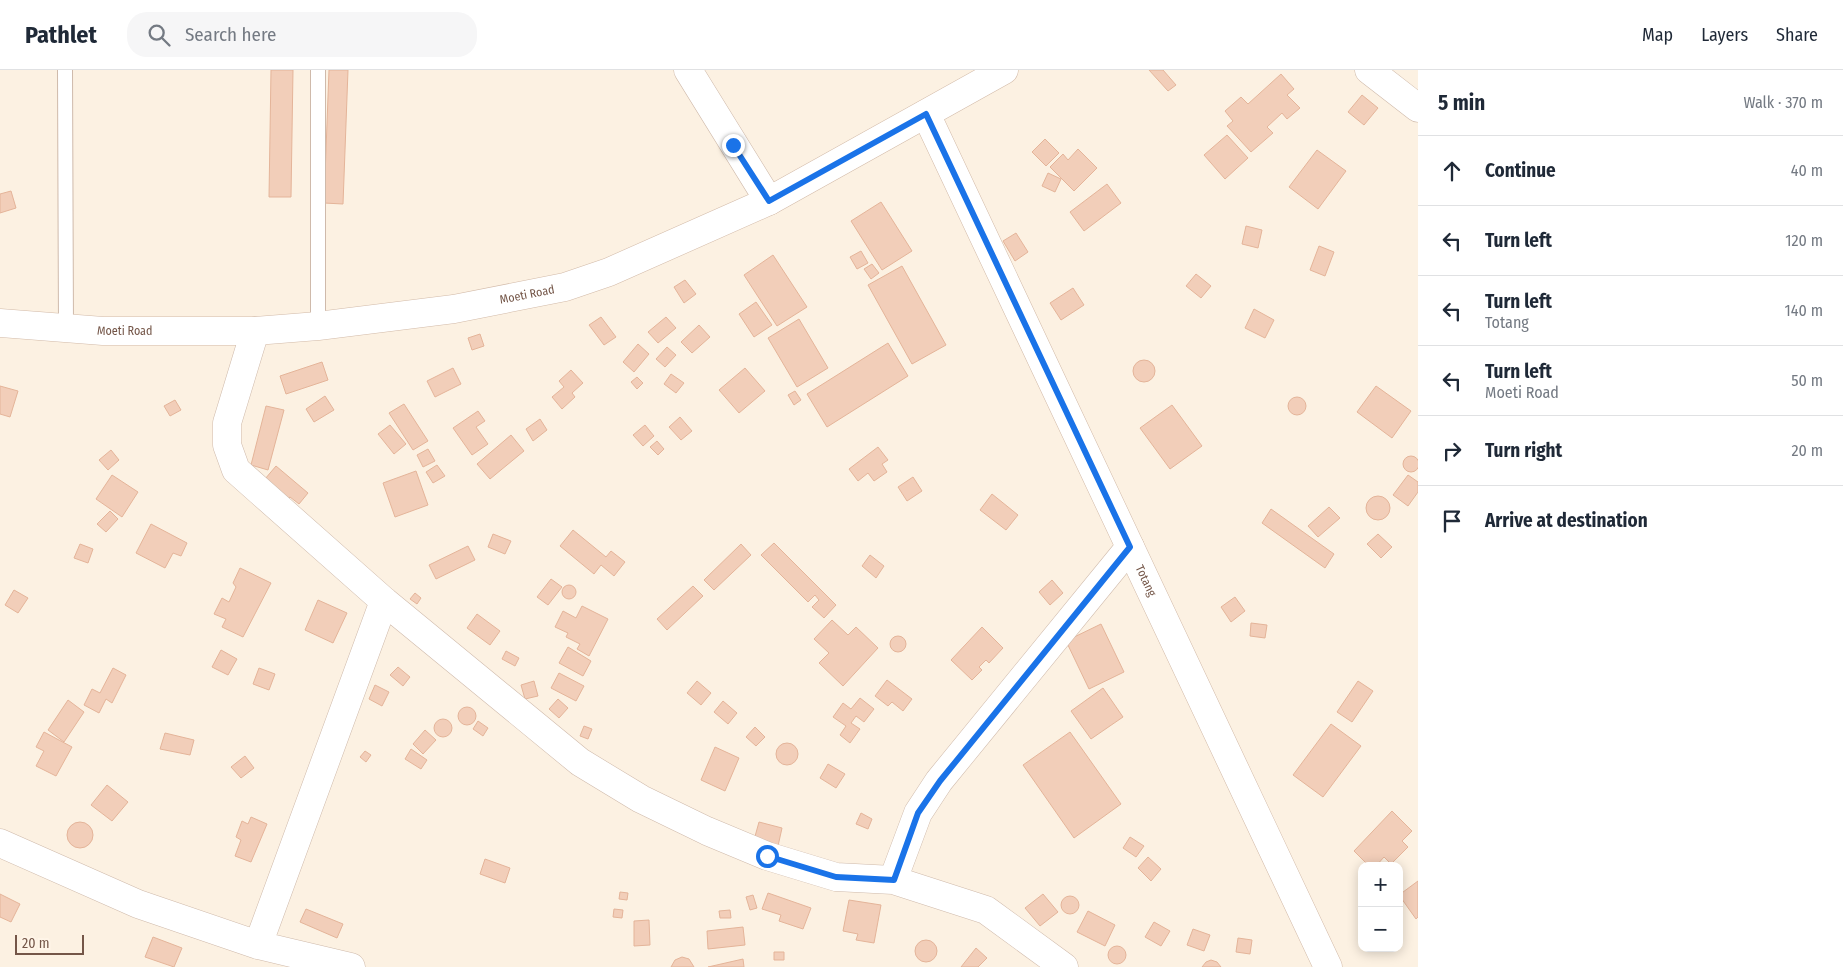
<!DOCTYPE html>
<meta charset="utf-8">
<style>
body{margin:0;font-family:"Fira Sans Condensed",sans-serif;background:#f6f6f7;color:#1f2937}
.controls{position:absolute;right:15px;bottom:15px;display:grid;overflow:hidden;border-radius:10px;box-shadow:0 2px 12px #0003}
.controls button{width:45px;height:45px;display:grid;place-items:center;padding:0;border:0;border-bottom:1px solid #e0e1e3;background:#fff;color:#1f2937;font:25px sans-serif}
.scale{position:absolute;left:15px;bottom:12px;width:69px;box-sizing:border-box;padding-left:5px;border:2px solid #745648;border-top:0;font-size:14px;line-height:18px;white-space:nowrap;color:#745648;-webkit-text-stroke:4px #fff5e8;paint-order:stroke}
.stop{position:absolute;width:15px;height:15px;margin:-11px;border:4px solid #1a73e8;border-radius:50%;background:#fff}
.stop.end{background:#1a73e8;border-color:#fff;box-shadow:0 1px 5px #0008}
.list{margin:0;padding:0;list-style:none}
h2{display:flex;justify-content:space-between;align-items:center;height:65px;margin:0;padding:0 20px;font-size:21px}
h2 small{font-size:16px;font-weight:400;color:#747a83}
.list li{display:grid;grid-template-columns:32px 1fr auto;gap:15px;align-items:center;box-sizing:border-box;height:70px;padding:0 20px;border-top:1px solid #e0e1e3}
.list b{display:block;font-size:19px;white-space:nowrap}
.list p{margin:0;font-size:16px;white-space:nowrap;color:#747a83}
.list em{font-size:16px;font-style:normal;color:#747a83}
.icon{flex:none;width:28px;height:28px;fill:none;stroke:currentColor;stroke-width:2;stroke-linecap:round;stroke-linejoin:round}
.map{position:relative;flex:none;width:1418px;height:897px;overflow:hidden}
header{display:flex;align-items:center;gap:30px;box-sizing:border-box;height:70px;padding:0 25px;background:#fff;border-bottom:1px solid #e0e1e3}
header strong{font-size:24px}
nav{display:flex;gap:28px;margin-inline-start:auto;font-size:18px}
.search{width:350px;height:45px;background:#f6f6f7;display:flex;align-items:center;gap:12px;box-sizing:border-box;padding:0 18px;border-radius:20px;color:#747a83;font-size:19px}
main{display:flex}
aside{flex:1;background:#fff}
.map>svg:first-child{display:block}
.building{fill:#f2ceb9;stroke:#e4b499}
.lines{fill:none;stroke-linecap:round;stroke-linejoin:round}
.lane-casing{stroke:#cfbaab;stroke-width:16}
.street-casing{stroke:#cfbaab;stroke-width:29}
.secondary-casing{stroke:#d2baa8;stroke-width:29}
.lane{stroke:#fff;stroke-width:14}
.street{stroke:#fff;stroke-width:28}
.secondary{stroke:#fff;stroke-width:28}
.route{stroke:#1a73e8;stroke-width:6}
.labels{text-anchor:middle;stroke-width:4.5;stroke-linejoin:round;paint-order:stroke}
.street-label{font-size:12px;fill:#745648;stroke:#fff5e8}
</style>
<header>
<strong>Pathlet</strong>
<div class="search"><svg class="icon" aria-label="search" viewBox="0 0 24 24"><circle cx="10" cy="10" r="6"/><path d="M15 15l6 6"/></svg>Search here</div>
<nav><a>Map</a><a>Layers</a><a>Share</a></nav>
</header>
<main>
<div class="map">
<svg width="1418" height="897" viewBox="0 0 1418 897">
<rect width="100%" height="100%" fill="#fcf1e2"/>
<path class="building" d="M 271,0 L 293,0 L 291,127 L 269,127 Z
M 329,0 L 348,0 L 343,134 L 324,133 Z
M 1149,0 L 1163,0 L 1176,15 L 1168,21 Z
M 1281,4 L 1294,19 L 1287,25 L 1300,38 L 1287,49 L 1282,43 L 1267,57 L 1273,63 L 1251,82 L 1227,56 L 1233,51 L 1225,41 L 1241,27 L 1248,34 Z
M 1362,25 L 1378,38 L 1364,55 L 1348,42 Z
M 1227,65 L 1248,88 L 1225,109 L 1204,85 Z
M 1045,69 L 1059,83 L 1046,96 L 1032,82 Z
M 1078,79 L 1097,98 L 1074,121 L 1050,97 L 1063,84 L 1068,90 Z
M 1317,80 L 1346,101 L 1318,139 L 1289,117 Z
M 1048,103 L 1061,109 L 1055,122 L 1042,116 Z
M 1107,114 L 1121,133 L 1084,161 L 1070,142 Z
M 11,121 L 16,138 L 0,143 L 0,124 Z
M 881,132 L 912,181 L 882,200 L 851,151 Z
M 1246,156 L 1262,160 L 1258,178 L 1242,174 Z
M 1016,163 L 1028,182 L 1015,191 L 1003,171 Z
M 1319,176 L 1334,182 L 1325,206 L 1310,200 Z
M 861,181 L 868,193 L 857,199 L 850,187 Z
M 773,185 L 807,237 L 777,256 L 744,205 Z
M 872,194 L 879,203 L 871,209 L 864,199 Z
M 902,196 L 946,275 L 912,294 L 868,215 Z
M 1196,204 L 1211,216 L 1201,228 L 1186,216 Z
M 685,210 L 696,224 L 684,233 L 674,217 Z
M 1073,218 L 1084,235 L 1061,250 L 1050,233 Z
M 756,232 L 772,255 L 754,267 L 739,244 Z
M 1254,239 L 1274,250 L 1265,268 L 1245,258 Z
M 601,247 L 616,267 L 604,275 L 589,255 Z
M 666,247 L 676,258 L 658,273 L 648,262 Z
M 799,249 L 828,298 L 797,317 L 768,268 Z
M 699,255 L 710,267 L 692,283 L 681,272 Z
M 480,264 L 484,276 L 472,280 L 468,268 Z
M 888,273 L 908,306 L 827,357 L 807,324 Z
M 638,274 L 649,284 L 634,302 L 623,292 Z
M 667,277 L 676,285 L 665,297 L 656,289 Z
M1133 301a11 11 0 1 1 22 0a11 11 0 1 1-22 0Z
M 322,292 L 328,310 L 286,324 L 280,306 Z
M 453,298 L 461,314 L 435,327 L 427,311 Z
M 745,298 L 765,321 L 739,343 L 719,320 Z
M 571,300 L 583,313 L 572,323 L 575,327 L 562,339 L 552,327 L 564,317 L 559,311 Z
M 671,304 L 684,313 L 676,323 L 664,314 Z
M 637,307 L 643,313 L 637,319 L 631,312 Z
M 0,316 L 18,321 L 10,347 L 0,344 Z
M 1376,316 L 1411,341 L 1392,368 L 1357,342 Z
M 795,321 L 801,330 L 794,335 L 788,325 Z
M 325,326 L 334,340 L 314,352 L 306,339 Z
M1288 336a9 9 0 1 1 18 0a9 9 0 1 1-18 0Z
M 175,330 L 181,340 L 170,346 L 164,336 Z
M 404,334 L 428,371 L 413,380 L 389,343 Z
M 1172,335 L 1202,376 L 1170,399 L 1140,358 Z
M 266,336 L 284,340 L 268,400 L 251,395 Z
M 478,341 L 485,351 L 476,357 L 488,374 L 472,385 L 453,358 Z
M 680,347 L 692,361 L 681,370 L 669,357 Z
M 540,349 L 547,360 L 533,371 L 526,359 Z
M 390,355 L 406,374 L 394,384 L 378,364 Z
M 645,355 L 654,366 L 643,376 L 633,365 Z
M 511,365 L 524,381 L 490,409 L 477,394 Z
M 657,371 L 664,379 L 658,385 L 650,377 Z
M 878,377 L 888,390 L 882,394 L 887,402 L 874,411 L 868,403 L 858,411 L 849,399 Z
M 428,379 L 435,391 L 423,397 L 417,385 Z
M 111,380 L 119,390 L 108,400 L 99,390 Z
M1403 394a8 8 0 1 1 16 0a8 8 0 1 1-16 0Z
M 437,395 L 445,406 L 433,413 L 426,402 Z
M 276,396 L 308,423 L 299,434 L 290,427 L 285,431 L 265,409 Z
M 416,401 L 428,435 L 395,447 L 383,413 Z
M 112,405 L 138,422 L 122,447 L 96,429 Z
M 1408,405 L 1418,412 L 1418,422 L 1408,436 L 1393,425 Z
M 913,407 L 922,421 L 907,431 L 898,417 Z
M 992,424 L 1018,445 L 1006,460 L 980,440 Z
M1366 438a12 12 0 1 1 24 0a12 12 0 1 1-24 0Z
M 1329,437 L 1340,448 L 1318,467 L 1308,456 Z
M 1271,439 L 1334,484 L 1325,498 L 1262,453 Z
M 110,441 L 118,449 L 106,462 L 97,454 Z
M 151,454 L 187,473 L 181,486 L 173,483 L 165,498 L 136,483 Z
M 573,460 L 606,487 L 611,481 L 625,492 L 614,506 L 601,495 L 594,504 L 560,476 Z
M 493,464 L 511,471 L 505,484 L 488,477 Z
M 1378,464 L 1392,477 L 1381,488 L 1367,474 Z
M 774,473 L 836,535 L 824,548 L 812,537 L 819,530 L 815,525 L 808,532 L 761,485 Z
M 80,474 L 93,479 L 88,493 L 74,488 Z
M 741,474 L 751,485 L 714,520 L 704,510 Z
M 468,476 L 475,490 L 436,509 L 429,495 Z
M 870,485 L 884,496 L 876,508 L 862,496 Z
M 240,498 L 271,513 L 243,567 L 222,557 L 226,549 L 214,544 L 222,528 L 229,532 L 236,517 L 233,513 Z
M 551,509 L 562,517 L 548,535 L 537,527 Z
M 1052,510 L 1063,523 L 1050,535 L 1039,522 Z
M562 522a7 7 0 1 1 14 0a7 7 0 1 1-14 0Z
M 693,516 L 703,526 L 667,560 L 657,549 Z
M 14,520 L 28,528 L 18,543 L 5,535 Z
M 415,523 L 421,528 L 417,534 L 410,529 Z
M 1235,527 L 1245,541 L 1231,552 L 1221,537 Z
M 318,530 L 347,543 L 333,573 L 305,560 Z
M 582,536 L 608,549 L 589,586 L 577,579 L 580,574 L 566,567 L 568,563 L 555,557 L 563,541 L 576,548 Z
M 477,544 L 500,561 L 490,575 L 467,558 Z
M 832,550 L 848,565 L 856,557 L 878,578 L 843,616 L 819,593 L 829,583 L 814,569 Z
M 1251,553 L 1267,555 L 1265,568 L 1250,566 Z
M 1101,554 L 1124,602 L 1089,619 L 1066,571 Z
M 982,557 L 1003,578 L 989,593 L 986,590 L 979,597 L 982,600 L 972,610 L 951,590 Z
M890 574a8 8 0 1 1 16 0a8 8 0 1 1-16 0Z
M 568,577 L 591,591 L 583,606 L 559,593 Z
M 221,580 L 237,589 L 228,605 L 212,597 Z
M 506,581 L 519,588 L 515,596 L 502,589 Z
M 398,597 L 410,607 L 403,616 L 390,605 Z
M 113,598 L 126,605 L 112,633 L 106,629 L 99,643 L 84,635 L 92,619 L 100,623 Z
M 259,598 L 275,604 L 269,620 L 253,614 Z
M 559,603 L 584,616 L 576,631 L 551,618 Z
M 887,610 L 912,629 L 903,641 L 892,632 L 888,636 L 875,626 Z
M 534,611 L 538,626 L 525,629 L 521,615 Z
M 697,611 L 711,623 L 701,635 L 687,623 Z
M 1358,611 L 1373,621 L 1352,652 L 1337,642 Z
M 375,615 L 389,622 L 382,636 L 369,629 Z
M 1103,618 L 1123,647 L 1091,669 L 1071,641 Z
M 860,628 L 874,639 L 864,652 L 856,646 L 851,653 L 860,659 L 850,673 L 840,665 L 846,656 L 833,647 L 843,633 L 851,639 Z
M 558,629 L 568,638 L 559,648 L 549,639 Z
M 68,630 L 84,642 L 64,672 L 48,660 Z
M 723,631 L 737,643 L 728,654 L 714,642 Z
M458 646a9 9 0 1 1 18 0a9 9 0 1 1-18 0Z
M434 658a9 9 0 1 1 18 0a9 9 0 1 1-18 0Z
M 478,651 L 488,658 L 483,666 L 473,659 Z
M 1331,654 L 1361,676 L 1323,727 L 1293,705 Z
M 584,656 L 592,659 L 588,669 L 580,666 Z
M 755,657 L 765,667 L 756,676 L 746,667 Z
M 425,660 L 436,670 L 423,684 L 413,674 Z
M 44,662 L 72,677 L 56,706 L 36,696 L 44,681 L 36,677 Z
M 1070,662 L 1121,734 L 1074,768 L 1023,695 Z
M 165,663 L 194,670 L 190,685 L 160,679 Z
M776 684a11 11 0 1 1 22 0a11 11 0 1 1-22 0Z
M 715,677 L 739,688 L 725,721 L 701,710 Z
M 411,679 L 427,690 L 421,699 L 405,689 Z
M 365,681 L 371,685 L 366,692 L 360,687 Z
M 245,686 L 254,698 L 241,708 L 231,697 Z
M 828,694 L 845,704 L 836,718 L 820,708 Z
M 107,715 L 128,732 L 112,751 L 91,735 Z
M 1392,741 L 1412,761 L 1402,771 L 1408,777 L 1391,794 L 1384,787 L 1376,796 L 1369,796 L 1354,781 Z
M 861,743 L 872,749 L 868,759 L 856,754 Z
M 251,747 L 267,754 L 251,792 L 235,786 L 241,770 L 236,767 L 242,751 L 248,754 Z
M 759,752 L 782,758 L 778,776 L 754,770 Z
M67 765a13 13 0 1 1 26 0a13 13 0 1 1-26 0Z
M 1130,767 L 1144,776 L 1136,787 L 1123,778 Z
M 1148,787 L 1161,799 L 1151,811 L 1138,798 Z
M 485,789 L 510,798 L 505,813 L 480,804 Z
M 1418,811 L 1418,847 L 1416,849 L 1399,825 Z
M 620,822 L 628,823 L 627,830 L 619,829 Z
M 768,823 L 811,838 L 803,859 L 779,851 L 781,845 L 762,839 Z
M 0,824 L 20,834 L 11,852 L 0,847 Z
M 1043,824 L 1058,842 L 1040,856 L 1025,838 Z
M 753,825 L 757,838 L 750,840 L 746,827 Z
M1061 835a9 9 0 1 1 18 0a9 9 0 1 1-18 0Z
M 849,830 L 881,835 L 874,873 L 856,870 L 858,864 L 843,861 Z
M 306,839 L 343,854 L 337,868 L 300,852 Z
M 614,839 L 623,840 L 622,848 L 613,847 Z
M 730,840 L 731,848 L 720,848 L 719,841 Z
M 1088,841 L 1115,855 L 1105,876 L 1077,862 Z
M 649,850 L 650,875 L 634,876 L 634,851 Z
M 1154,852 L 1170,861 L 1161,876 L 1145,867 Z
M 743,857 L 745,875 L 708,879 L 707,861 Z
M 1193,859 L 1210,865 L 1204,881 L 1187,875 Z
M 153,867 L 182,878 L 174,897 L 145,887 Z
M 1238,868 L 1252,870 L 1250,884 L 1236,882 Z
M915 881a11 11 0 1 1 22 0a11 11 0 1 1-22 0Z
M1108 885a9 9 0 1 1 18 0a9 9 0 1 1-18 0Z
M 976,878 L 987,888 L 978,897 L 961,897 Z
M 774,882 L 784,882 L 784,890 L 774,890 Z
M 682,887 L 689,889 L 694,897 L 671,897 L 675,890 Z
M 743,889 L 744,897 L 708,897 Z
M 1211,890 L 1217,892 L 1221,897 L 1202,897 L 1206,892 Z"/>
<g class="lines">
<g class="lane-casing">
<path id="lane" d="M 65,0 L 66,259
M 318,256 L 318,0"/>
</g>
<g class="street-casing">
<path id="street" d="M 688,0 L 769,131
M 1369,0 L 1418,38
M 255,261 L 227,353 L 227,375 L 236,400 L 384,531 L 580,692 L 641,729 L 707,761 L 767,786 L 836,807 L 893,810 L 986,840 L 1064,897
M 0,773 L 138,834 L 258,875 L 351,897
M 893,810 L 918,743 L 939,711 L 1130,477
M 258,875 L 384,531"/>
</g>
<g class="secondary-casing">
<g id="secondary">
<path id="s1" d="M 926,44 L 1328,897"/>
<path id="s2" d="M 0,253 L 103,261 L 255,261 L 318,256 L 454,239 L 565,217 L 609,202 L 769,131 L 1004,0"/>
</g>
</g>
<use href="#lane" class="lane"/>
<use href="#street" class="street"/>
<use href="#secondary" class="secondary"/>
</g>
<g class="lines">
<path class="route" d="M 733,75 L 769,131 L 926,44 L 1130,477 L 940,711 L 918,743 L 894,810 L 836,807 L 767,786"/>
</g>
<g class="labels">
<g class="street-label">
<text dy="4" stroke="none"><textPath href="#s2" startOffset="530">Moeti Road</textPath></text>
<text dy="4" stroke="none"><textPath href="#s2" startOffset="125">Moeti Road</textPath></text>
<text dy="4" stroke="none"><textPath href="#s1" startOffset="516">Totang</textPath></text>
</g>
</g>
</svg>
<div class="controls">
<button>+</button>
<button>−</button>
</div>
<div class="scale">20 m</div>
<div class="stop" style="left:767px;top:786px"></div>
<div class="stop end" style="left:733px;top:75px"></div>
</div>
<aside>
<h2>5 min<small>Walk · 370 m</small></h2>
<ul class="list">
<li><svg class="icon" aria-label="ahead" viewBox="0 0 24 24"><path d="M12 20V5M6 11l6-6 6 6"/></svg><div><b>Continue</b></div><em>40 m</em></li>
<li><svg class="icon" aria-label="left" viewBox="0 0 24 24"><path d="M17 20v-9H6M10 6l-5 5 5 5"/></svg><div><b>Turn left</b></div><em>120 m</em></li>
<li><svg class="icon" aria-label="left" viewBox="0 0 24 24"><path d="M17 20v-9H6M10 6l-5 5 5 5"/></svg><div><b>Turn left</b><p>Totang</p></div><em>140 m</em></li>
<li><svg class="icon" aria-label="left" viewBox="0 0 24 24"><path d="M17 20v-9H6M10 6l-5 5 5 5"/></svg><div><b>Turn left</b><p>Moeti Road</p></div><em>50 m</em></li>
<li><svg class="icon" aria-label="right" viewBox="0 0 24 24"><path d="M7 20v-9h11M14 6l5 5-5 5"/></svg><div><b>Turn right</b></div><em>20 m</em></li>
<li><svg class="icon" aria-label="arrive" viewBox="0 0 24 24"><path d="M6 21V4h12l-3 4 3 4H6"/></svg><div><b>Arrive at destination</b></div></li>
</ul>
</aside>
</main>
